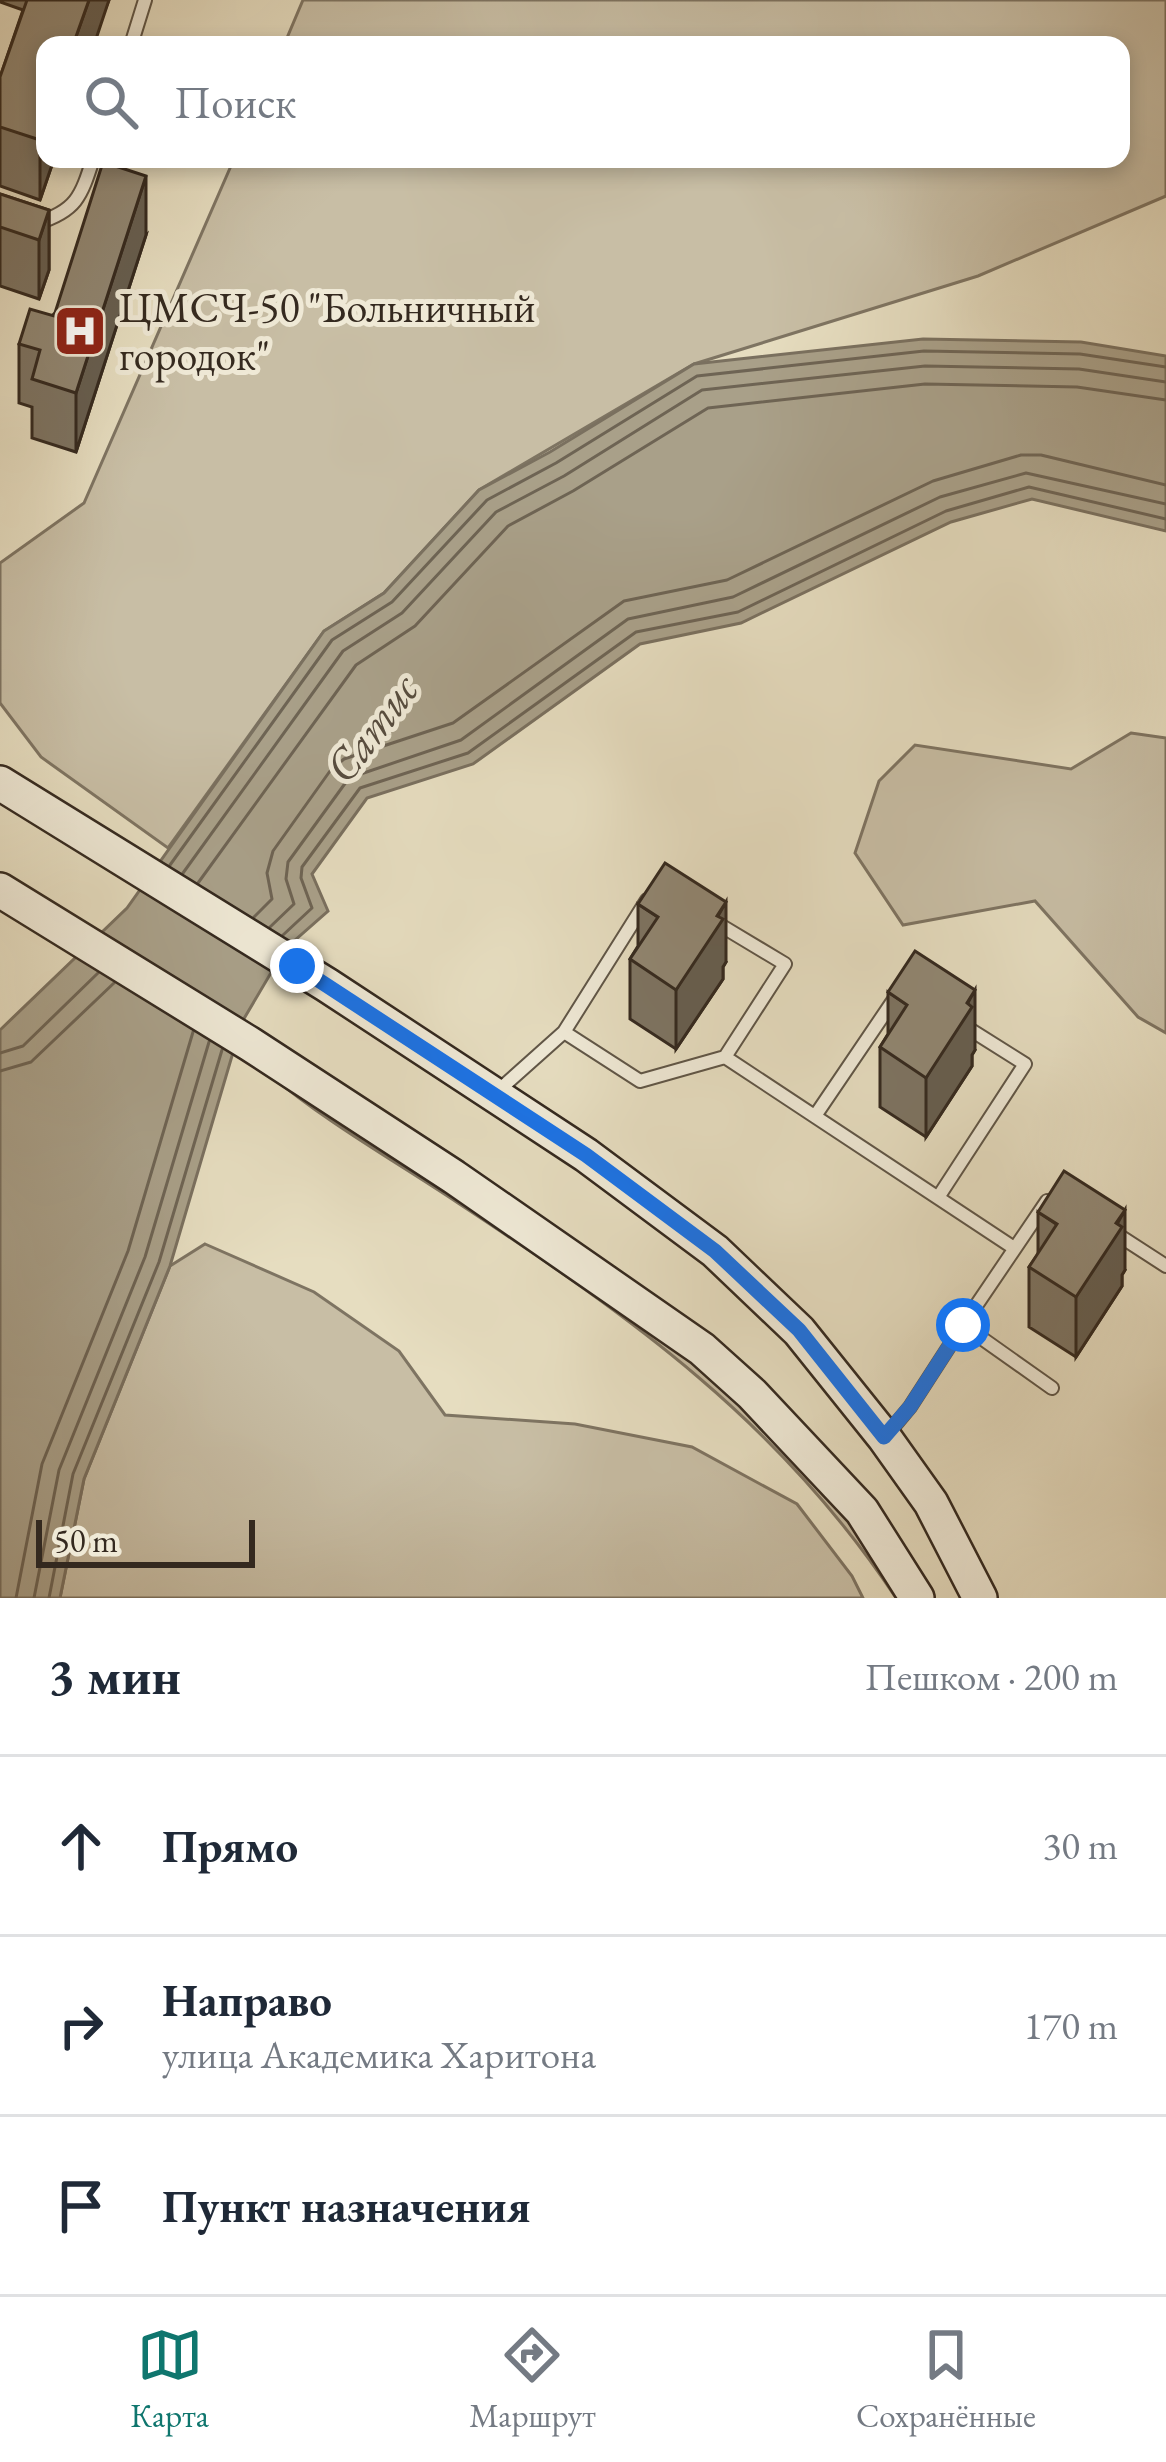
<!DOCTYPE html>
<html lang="ru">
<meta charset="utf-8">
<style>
body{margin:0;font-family:"EB Garamond",serif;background:#f2f2f3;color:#1f2937}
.scale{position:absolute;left:36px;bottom:30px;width:219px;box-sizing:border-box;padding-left:12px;border:6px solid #34291f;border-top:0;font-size:33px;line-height:42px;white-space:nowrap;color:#34291f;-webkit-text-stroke:9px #efe9d6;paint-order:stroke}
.stop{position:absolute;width:36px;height:36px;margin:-27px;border:9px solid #1a73e8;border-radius:50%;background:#fff}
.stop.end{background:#1a73e8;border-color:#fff;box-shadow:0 3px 12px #0008}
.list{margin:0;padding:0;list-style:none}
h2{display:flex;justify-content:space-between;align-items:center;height:156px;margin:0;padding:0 48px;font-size:51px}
h2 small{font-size:39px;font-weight:400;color:#747a83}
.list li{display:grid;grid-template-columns:78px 1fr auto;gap:36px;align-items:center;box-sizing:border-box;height:180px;padding:0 48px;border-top:3px solid #e0e1e3}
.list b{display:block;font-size:45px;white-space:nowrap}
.list p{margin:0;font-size:39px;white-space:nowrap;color:#747a83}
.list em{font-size:39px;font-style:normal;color:#747a83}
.icon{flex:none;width:66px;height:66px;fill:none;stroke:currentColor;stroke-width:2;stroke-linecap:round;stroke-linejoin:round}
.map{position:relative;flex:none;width:1166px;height:1598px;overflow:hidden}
.search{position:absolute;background:#fff;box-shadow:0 6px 18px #0003;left:36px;right:36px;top:36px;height:132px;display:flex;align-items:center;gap:30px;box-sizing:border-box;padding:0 42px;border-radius:24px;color:#747a83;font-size:45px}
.sheet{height:696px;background:#fff}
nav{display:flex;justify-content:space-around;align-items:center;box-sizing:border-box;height:168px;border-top:3px solid #e0e1e3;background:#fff;font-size:33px;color:#747a83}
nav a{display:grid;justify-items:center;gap:6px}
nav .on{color:#0f766e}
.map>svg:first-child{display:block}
.green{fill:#c8bea5;stroke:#7e7462;stroke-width:3}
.water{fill:#a9a089;stroke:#7a705f;stroke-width:3}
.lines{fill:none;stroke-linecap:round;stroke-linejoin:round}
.shore{stroke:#6e6454;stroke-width:3}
.service-casing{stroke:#605647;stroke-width:16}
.secondary-casing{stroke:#34291f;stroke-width:38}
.service{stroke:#efe9d6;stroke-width:12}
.secondary{stroke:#efe9d6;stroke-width:33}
.wall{fill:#7d7463;stroke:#34291f;stroke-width:3}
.shaded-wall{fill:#665e50;stroke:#34291f;stroke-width:3}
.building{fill:#918773;stroke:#34291f;stroke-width:3}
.route{stroke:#1a73e8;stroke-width:15}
.labels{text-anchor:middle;stroke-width:10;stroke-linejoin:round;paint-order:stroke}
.poi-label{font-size:42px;fill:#34291f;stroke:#efe9d6;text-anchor:start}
.water-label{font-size:45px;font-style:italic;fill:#574d3f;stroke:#efe9d6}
</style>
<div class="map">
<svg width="1166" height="1598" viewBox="0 0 1166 1598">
<rect width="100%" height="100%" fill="#e6ddc0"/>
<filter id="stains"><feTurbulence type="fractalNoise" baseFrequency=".00167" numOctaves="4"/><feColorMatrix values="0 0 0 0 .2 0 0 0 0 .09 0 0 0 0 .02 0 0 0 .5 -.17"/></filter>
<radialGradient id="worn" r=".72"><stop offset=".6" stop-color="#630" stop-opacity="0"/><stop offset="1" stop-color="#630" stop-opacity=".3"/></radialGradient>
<path class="green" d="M 303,0 L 1166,0 L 1166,196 L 978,276 L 694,364 L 479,490 L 384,593 L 324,631 L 168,848 L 41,757 L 0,703 L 0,563 L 84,503 L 234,159 L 1121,159 L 1121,45 L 284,45 Z
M 1131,733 L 1166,738 L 1166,1033 L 1138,1017 L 1035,901 L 903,925 L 855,853 L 879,781 L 915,745 L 1071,769 Z
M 269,1074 L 661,1328 L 833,1495 L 908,1598 L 896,1598 C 780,1422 631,1317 458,1203 C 395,1161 327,1123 269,1074 Z
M 205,1244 L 314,1292 L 399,1351 L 445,1415 L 575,1424 L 692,1447 L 797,1504 L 852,1576 L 863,1598 L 60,1598 L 84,1479 L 170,1266 Z"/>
<path class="water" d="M 923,339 L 1081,342 L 1166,356 L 1166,531 L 1032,499 L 951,522 L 741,623 L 640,644 L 473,764 L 367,798 L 312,874 L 328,911 L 285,949 L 242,1022 L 170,1266 L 84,1479 L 60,1598 L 0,1598 L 0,1030 L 127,908 L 324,631 L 384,593 L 479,490 L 550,452 L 694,364 Z"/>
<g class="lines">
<path class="shore" d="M 170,865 L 332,640 L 392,602 L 487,500 L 556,463 L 697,376 L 924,351 L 1080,354 L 1166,367
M 183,873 L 343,651 L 402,613 L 496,512 L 564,476 L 702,390 L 925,366 L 1079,369 L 1166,382
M 198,883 L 356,665 L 415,626 L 508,526 L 573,491 L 708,408 L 925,384 L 1077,387 L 1166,400
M 254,917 L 272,899 L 267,873 L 273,851 L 330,771 L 344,759 L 453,723 L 624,601 L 727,580 L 933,481 L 1021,455 L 1041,455 L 1166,485
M 270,927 L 294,904 L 286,879 L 288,862 L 349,778 L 461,740 L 628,619 L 733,597 L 940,497 L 1026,473 L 1166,504
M 283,935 L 312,908 L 301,878 L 302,867 L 360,788 L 468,753 L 636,632 L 738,612 L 946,511 L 1029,487 L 1166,519
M 0,1053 L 23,1046 L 98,973
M 0,1071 L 31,1062 L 114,983
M 16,1598 L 42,1464 L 128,1251 L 193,1032
M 34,1598 L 59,1470 L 145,1257 L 209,1042
M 49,1598 L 73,1474 L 159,1262 L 222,1050"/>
<g class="service-casing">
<path id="service" d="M 131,45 L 145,0
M 37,223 C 76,211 81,197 93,159
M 715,922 L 785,964 L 725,1057 L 1014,1248
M 564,1032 L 640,1081 L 725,1057
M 498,1091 L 564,1032 L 647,900
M 815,1116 L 895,998
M 939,1196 L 1025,1064 L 963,1025
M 1047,1201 L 963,1325 L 1052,1388
M 1112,1231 L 1166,1266
M 885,1437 L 910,1407 L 963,1325"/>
</g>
<g class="secondary-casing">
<path id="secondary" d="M 0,783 L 327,985 L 586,1155 L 715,1251 L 799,1331 L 884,1437 L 931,1503 L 980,1598
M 0,890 L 250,1044 L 454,1177 L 702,1349 L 752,1394 L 862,1511 L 917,1598"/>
</g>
<use href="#service" class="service"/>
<use href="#secondary" class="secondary"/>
</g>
<path class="wall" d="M 0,0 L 109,0 L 45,159 L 54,159 L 40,200 L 0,186 L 0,77 L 23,10 L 0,2 Z
M 0,194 L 49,210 L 49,270 L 39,299 L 0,286 Z
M 146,235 L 76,452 L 32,438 L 32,407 L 19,403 L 19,344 Z
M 638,904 L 726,962 L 723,967 L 723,979 L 676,1049 L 630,1019 L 630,959 L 638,946 Z
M 888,992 L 975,1050 L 972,1055 L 972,1066 L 926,1137 L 880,1107 L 880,1047 L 888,1034 Z
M 1038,1212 L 1125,1270 L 1122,1275 L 1122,1286 L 1076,1357 L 1029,1327 L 1029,1267 L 1038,1254 Z"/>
<path class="shaded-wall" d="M 89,0 L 109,0 L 94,45 L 73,45 Z
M 45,125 L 45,159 L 54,159 L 40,200 L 40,140 Z
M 146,176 L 146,235 L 76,452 L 76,393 Z
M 49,210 L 49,270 L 39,299 L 39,240 Z
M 726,902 L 726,962 L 723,967 L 723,979 L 676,1049 L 676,990 Z
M 975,990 L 975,1050 L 972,1055 L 972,1066 L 926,1137 L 926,1078 Z
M 1125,1210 L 1125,1270 L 1122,1275 L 1122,1286 L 1076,1357 L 1076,1297 Z"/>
<path class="building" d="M 27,0 L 89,0 L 73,45 L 45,45 L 45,125 L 40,140 L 0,127 L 0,77 Z
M 103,162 L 146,176 L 76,393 L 32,379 L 40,350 L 19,344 L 30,309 L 54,316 Z
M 0,194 L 49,210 L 39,240 L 0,227 Z
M 665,863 L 726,902 L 717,916 L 723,919 L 676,990 L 630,959 L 658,917 L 638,904 Z
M 915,951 L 975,990 L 967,1003 L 972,1007 L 926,1078 L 880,1047 L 907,1005 L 888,992 Z
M 1064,1171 L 1125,1210 L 1116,1223 L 1122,1227 L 1076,1297 L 1029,1267 L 1057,1224 L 1038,1212 Z"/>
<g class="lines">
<path class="route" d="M 297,966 L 586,1155 L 715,1251 L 799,1330 L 884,1437 L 910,1407 L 963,1325"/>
</g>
<defs>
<g id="hospital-square" transform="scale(2.7)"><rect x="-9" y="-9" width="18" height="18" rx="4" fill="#8f2418" stroke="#efe9d6"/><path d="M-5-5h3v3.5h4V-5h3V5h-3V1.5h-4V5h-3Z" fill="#fff"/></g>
</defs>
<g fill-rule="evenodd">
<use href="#hospital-square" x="80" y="331"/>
</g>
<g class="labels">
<g class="poi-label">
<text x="119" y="322">ЦМСЧ-50 "Больничный<tspan x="119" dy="48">городок"</tspan></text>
</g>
<g class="water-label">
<text transform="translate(371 728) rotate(-53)" y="16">Сатис</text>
</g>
</g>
<rect width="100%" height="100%" filter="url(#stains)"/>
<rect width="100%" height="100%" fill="url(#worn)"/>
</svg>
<div class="scale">50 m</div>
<div class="stop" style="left:963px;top:1325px"></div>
<div class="stop end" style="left:297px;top:966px"></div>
<div class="search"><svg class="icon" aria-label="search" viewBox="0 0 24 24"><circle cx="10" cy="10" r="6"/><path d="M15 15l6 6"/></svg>Поиск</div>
</div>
<section class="sheet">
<h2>3 мин<small>Пешком · 200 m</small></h2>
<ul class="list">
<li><svg class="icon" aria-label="ahead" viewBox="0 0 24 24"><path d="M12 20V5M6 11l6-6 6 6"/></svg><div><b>Прямо</b></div><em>30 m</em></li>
<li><svg class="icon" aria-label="right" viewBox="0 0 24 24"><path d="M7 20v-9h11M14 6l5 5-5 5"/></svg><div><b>Направо</b><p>улица Академика Харитона</p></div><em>170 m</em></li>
<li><svg class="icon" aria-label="arrive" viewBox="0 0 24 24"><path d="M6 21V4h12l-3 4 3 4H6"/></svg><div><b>Пункт назначения</b></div></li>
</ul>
</section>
<nav>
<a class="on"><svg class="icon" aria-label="map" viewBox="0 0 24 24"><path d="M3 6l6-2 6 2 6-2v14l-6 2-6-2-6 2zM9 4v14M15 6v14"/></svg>Карта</a>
<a><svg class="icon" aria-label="directions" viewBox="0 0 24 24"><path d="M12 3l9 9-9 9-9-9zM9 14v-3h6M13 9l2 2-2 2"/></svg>Маршрут</a>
<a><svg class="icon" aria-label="saved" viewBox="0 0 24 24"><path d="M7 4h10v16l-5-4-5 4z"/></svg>Сохранённые</a>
</nav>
